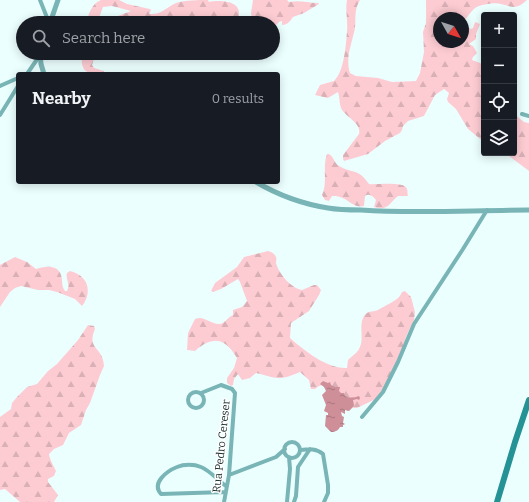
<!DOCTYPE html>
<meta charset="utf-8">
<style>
body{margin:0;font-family:Bitter,serif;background:#20242c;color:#f1f3f6}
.controls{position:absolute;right:12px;top:12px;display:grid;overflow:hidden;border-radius:4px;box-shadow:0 2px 10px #0003}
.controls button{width:36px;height:36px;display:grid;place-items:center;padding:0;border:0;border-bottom:1px solid #363941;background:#171b24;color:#f1f3f6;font:20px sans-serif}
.compass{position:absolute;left:433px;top:12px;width:36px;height:36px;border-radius:50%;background:#171b24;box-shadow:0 2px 10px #0003;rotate:129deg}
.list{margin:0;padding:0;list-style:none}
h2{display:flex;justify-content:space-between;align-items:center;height:52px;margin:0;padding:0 16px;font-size:17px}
h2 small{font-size:13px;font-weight:400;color:#9ea1a6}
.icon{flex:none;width:22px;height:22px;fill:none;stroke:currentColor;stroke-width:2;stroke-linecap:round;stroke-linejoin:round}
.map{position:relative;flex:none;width:529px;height:502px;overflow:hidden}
.search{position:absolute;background:#171b24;box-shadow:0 2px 10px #0003;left:16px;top:16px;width:264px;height:44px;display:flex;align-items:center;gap:10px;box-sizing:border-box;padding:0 14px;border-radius:22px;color:#9ea1a6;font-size:15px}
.panel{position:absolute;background:#171b24;box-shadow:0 2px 10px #0003;left:16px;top:72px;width:264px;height:112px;border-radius:4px}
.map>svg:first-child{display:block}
.forest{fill:url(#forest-firs)}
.water{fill:url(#water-ripples)}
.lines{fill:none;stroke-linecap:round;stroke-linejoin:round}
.minor{stroke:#79b5b6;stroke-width:4}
.tertiary{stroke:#79b5b6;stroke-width:5}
.secondary{stroke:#259295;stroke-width:6}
.labels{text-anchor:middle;stroke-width:3;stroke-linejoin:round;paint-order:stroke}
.street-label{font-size:11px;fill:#233636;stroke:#fff}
</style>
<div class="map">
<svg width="529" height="502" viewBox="0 0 529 502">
<defs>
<pattern id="forest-firs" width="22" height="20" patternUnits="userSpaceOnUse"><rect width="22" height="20" fill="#fdccd3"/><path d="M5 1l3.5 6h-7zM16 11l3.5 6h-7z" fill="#d9b0b6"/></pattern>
<pattern id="water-ripples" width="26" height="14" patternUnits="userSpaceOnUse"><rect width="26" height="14" fill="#ce8f99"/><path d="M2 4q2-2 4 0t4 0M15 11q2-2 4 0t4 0" fill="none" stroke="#a7767e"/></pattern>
</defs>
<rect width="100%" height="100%" fill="#ecffff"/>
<path class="forest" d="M 101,0 L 119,0 L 127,4 L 150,9 L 151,10 L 149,14 C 162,15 165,8 176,3 C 186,0 197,0 208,0 L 209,2 C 218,0 240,0 239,14 C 239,17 237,20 236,23 L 211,23 L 216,18 C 209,16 200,16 196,23 L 167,23 L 160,21 L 150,23 L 112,23 L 118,16 L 131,11 L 112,6 L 103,7 L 97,23 L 86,23 C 89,14 91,4 101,0 Z
M 253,0 L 287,0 L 289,2 C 300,0 307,3 318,3 L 319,4 L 304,13 L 293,17 C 290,21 288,25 282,25 L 282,21 L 279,22 L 273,28 L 273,23 L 253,23 L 251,13 Z
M 347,0 L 360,0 C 354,9 356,18 355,28 C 352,43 345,58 350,73 L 356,76 L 378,78 L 392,82 L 416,81 L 420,73 L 424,52 L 423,32 L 426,23 L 426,0 L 527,0 C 516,10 513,7 501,4 C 495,2 485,4 479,6 C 471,9 469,17 463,21 L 463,18 L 439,18 L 439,42 L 463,42 L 463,25 L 471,29 L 473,28 L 475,22 L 480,24 L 476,34 L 476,39 L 469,44 L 473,46 L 477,53 L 473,57 L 472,60 L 480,63 L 484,66 L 484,142 L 468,129 L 456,109 L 448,102 L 447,99 L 449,93 L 444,89 L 435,95 L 424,116 L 408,121 L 403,126 L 402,130 L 400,133 L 385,141 L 368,154 L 344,161 L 343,159 L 343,155 L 359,134 C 362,123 345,117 341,108 C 339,103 340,98 338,92 L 328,98 L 315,95 L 320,85 L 334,81 C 344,72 346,45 347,31 C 348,21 345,10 347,0 Z
M 82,53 L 93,53 L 94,59 L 92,65 L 94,68 L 104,71 L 104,74 C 87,74 80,73 82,53 Z
M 116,53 L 148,53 C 144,56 125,60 121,58 C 118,57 118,55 116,53 Z
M 514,114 L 524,122 L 529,123 L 529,171 L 505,153 L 514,153 Z
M 327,154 L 329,154 C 334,157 334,163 339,166 C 353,174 358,168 369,184 C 376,185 405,181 407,189 C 408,192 407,194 408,196 L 398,196 C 390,202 388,212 374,207 L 376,200 C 373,196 369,193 365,196 L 364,206 C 351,209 348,195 332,196 L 329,201 L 325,200 L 322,195 C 328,182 322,168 327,154 Z
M 268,251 C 272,252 274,253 276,257 C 277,260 276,260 276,263 C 279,274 291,288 302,290 L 314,285 L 317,285 L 321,290 L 319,295 L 309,311 L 291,323 L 290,338 C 305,351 327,369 347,368 L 348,360 C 352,356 357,353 359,349 C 365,339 358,326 364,316 C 368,310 374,312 378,310 C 381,308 397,300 399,297 C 400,296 401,294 402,292 L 405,291 L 411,297 L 415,312 L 414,320 L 406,337 L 401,354 L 378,398 L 357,408 L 354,408 L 325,384 L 319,386 L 315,389 L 311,389 L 309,380 L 300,372 C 290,376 282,380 271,377 C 266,376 262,374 256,373 L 250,378 L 242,380 L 238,374 L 234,379 L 233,385 L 231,386 L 227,383 L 227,378 L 234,368 L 237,358 C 225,338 213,335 195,351 L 187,350 L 188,333 L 195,319 C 204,315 211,325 220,324 C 225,323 228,317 233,315 L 233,310 L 242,307 L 247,301 L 240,282 L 238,279 L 221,289 L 213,292 L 211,291 L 215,283 L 237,267 L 244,257 Z
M 15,257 L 27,262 L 36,269 C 44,266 58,264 61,275 C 63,281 61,286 65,291 L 67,291 C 71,284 65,279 67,273 L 70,271 C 88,275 93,292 82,306 L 75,299 L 57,292 L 49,290 L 38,290 L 21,286 L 15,288 L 10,292 L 0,307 L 0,265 Z
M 88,325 L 94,326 L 95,329 C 86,350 103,346 104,366 L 100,375 L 90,403 L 86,410 L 81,425 L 69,433 L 63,445 L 54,449 L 49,454 C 49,458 54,467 56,471 L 54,476 L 48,479 L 48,482 L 58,495 L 54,502 L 20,502 L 5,489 L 0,490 L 0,417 L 11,409 L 12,403 L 17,397 L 27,387 L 37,384 L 48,371 L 57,364 L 78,340 Z"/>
<path class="water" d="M 323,381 L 328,383 L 330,382 L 331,385 L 335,387 L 340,387 L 339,391 L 341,393 L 344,393 L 345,396 C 349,398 354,398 359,396 L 360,398 L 359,400 L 357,399 L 353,400 L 354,406 L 349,411 L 345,410 L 345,414 L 341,412 L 342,416 L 344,417 L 343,423 L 345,424 L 343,425 L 343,427 L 340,427 C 339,430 335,432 331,432 L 325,426 L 326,415 L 328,415 L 328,413 L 324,411 L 326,405 L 322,395 L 326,391 L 324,387 L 320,384 Z"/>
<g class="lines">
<path class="minor" d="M 40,0 L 48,20 L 51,21
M 27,74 L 40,55
M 0,86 L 18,78
M 522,114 L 529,116
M 0,115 L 18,86
M188 400a8 8 0 1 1 16 0a8 8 0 1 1-16 0Z
M 201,393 L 221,385 L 232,389 L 235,393 L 229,475 L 224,502
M 362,417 L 383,392 L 398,362 L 414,324 L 463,249 L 487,210
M284 450a8 8 0 1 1 16 0a8 8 0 1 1-16 0Z
M 300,450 C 309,449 316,448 323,454 L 328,485 L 328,493 L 324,502
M 229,475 L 276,457 L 285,449
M 225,492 L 161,494 C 151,483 167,471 177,467 C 184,464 194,464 201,467 C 209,470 219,481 226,486
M 287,502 L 290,469 L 289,457
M 294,502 L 296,496 L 298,467 L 310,449"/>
<path class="tertiary" d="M 50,23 L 58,0
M 40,53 L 41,64 L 44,74
M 256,182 C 278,195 303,204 328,208 C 339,210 350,210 361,210 C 417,214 473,210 529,210"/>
<path class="secondary" d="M 497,502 L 515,442 L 529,400"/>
</g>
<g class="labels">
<g class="street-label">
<text transform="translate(221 446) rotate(-84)" y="4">Rua Pedro Cereser</text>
</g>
</g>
</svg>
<div class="controls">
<button>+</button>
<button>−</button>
<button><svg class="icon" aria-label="locate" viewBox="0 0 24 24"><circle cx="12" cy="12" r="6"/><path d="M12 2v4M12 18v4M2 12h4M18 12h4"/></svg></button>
<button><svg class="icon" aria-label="layers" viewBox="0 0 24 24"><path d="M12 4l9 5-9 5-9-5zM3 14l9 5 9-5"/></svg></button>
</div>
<svg class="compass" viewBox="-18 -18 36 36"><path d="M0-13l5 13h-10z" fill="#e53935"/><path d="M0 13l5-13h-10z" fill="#9ea1a6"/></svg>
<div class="search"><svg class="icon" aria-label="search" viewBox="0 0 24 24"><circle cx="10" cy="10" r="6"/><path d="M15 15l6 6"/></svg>Search here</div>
<section class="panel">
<h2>Nearby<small>0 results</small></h2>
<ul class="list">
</ul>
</section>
</div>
